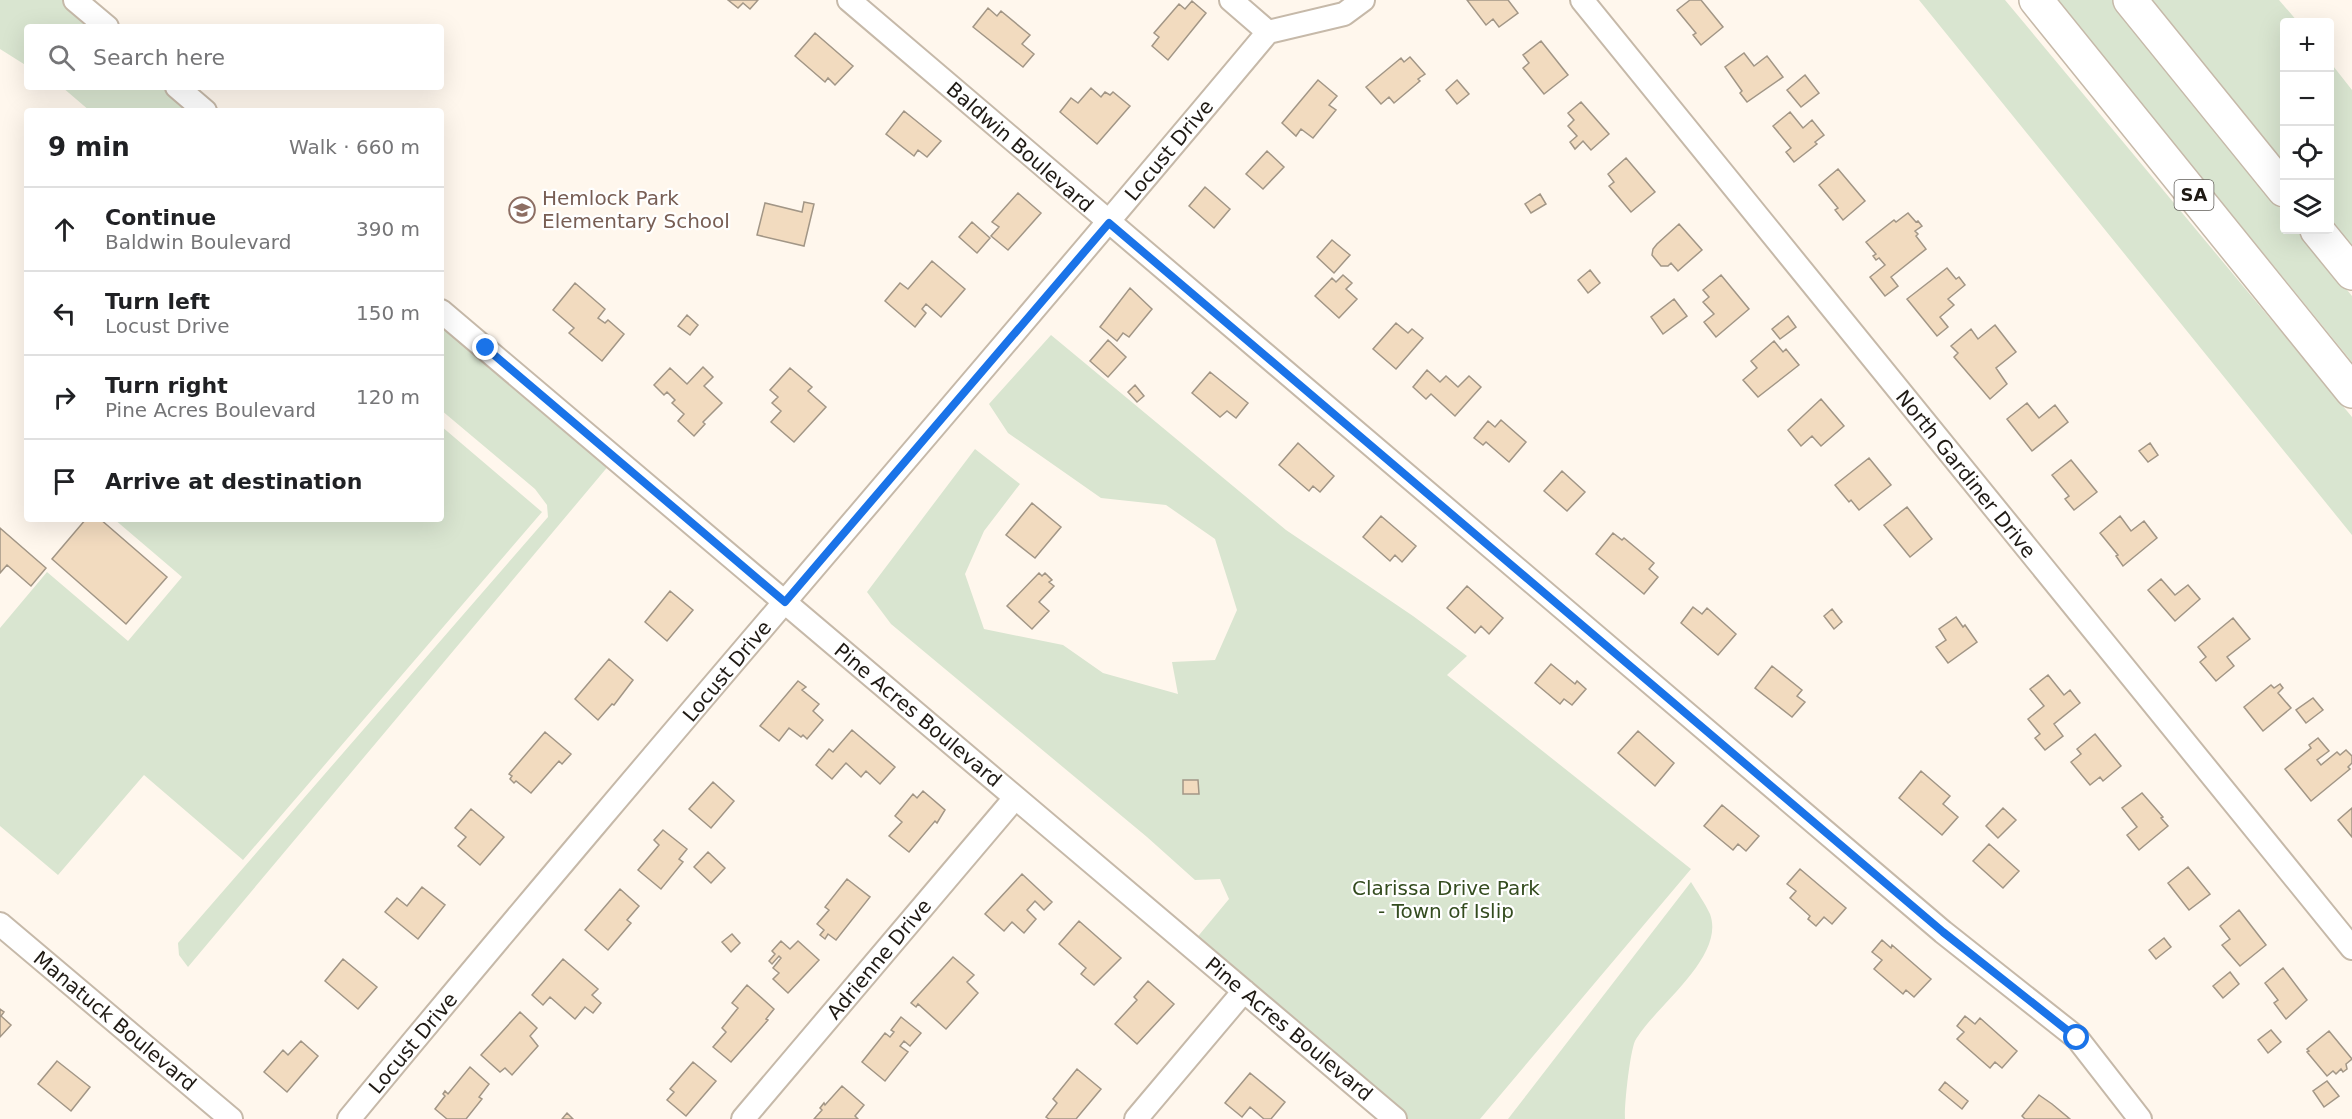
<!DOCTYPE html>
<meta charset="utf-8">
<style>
body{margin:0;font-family:"DejaVu Sans",sans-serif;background:#f2f2f2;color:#202124}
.controls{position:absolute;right:18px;top:18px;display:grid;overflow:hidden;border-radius:6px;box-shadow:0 6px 24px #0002}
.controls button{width:54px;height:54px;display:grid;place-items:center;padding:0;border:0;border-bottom:2px solid #e0e0e0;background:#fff;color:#202124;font:30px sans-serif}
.stop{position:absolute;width:18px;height:18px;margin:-14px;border:4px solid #1a73e8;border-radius:50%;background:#fff}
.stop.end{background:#1a73e8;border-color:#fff;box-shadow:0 2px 6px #0008}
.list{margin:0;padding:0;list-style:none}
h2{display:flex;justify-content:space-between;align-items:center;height:78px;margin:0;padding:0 24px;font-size:26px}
h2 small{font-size:20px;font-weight:400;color:#757577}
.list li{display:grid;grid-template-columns:39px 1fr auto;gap:18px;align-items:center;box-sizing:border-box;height:84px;padding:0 24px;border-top:2px solid #e0e0e0}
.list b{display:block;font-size:22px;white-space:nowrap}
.list p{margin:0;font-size:20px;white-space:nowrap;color:#757577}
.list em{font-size:20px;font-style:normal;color:#757577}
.icon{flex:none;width:33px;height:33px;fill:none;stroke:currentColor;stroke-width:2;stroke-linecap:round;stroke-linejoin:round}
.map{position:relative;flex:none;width:2352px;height:1119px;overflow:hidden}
.search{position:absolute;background:#fff;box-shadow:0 6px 24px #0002;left:24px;top:24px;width:420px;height:66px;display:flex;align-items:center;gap:15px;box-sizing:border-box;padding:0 21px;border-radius:6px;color:#757577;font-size:22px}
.panel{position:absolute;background:#fff;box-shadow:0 6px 24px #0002;left:24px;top:108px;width:420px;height:414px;border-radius:6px}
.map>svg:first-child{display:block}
.green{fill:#d9e5d0}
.building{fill:#f2dbbf;stroke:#a29686;stroke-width:1.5}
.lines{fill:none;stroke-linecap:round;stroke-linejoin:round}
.minor-casing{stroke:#c6b9a9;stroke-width:26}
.highway-casing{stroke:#c6b9a9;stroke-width:36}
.minor{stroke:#fff;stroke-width:22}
.highway{stroke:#fff;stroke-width:33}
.route{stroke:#1a73e8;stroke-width:8}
.labels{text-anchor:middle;stroke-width:4.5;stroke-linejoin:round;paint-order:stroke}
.shield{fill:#fff;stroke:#625f5a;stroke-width:1.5}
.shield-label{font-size:18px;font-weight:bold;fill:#1f1a14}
.street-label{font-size:20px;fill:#1f1a14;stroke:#fff}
.education-label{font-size:20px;fill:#785e54;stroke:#fff;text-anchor:start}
.park-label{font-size:20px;fill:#344c1f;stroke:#fff}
</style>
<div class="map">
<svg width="2352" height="1119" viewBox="0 0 2352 1119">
<rect width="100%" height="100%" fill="#fff7ed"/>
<path class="green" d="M 0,0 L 76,0 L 107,27 L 27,27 L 27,66 L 0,49 Z
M 1919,0 L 2005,0 L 2352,417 L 2352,535 Z
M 2057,0 L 2112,0 L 2284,213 L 2284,230 L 2298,230 L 2352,296 L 2352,362 Z
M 2150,0 L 2279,0 L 2298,22 L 2284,22 L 2284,167 Z
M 2330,62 L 2352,90 L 2352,249 L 2330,222 Z
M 62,87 L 178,87 L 207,111 L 90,111 Z
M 441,310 L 615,458 L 188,967 L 179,955 L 178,943 L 548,517 L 547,505 L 535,489 L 441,410 Z
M 1051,335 L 1286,530 L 1413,616 L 1467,656 L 1447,675 L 1691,869 L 1480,1119 L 1395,1119 L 1190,946 L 1229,899 L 1220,879 L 1195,880 L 1147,837 L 891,624 L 867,592 L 975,449 L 1020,484 L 984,531 L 965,574 L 984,629 L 1063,645 L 1103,673 L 1178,694 L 1172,662 L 1215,660 L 1237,610 L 1215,539 L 1166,505 L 1101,498 L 1008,433 L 989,404 Z
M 441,426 L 542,512 L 243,860 L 144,775 L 58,875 L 0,826 L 0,628 L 47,572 L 128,641 L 182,577 L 114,519 L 441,519 Z
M 1691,882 C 1697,892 1705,903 1710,914 C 1726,957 1654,1007 1635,1041 C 1630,1052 1624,1106 1625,1119 L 1508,1119 Z"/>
<path class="building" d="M 728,0 L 758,0 L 750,9 L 743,3 L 738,8 Z
M 1467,0 L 1508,0 L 1518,13 L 1499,27 L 1493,19 L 1486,25 Z
M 1690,0 L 1701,0 L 1723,27 L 1701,45 L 1693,35 L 1696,33 L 1677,10 Z
M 1192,1 L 1206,13 L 1168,60 L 1152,46 L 1159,37 L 1154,33 L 1179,4 L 1185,9 Z
M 988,8 L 997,16 L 1001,11 L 1030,35 L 1022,44 L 1034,54 L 1023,67 L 973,27 Z
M 815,33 L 853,66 L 835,85 L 828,78 L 825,82 L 795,56 Z
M 1541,41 L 1568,75 L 1544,94 L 1523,68 L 1529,63 L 1523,55 Z
M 1744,53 L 1754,66 L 1767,56 L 1783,77 L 1747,102 L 1740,93 L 1742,91 L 1725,67 Z
M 1410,57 L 1425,74 L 1418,79 L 1420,81 L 1394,103 L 1389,97 L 1381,104 L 1366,87 L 1401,58 L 1404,62 Z
M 1805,75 L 1819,93 L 1801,107 L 1787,90 Z
M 1318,80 L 1337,96 L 1329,105 L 1336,110 L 1313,138 L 1301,129 L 1296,136 L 1282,123 Z
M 1457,80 L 1469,94 L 1457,104 L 1446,90 Z
M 1091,88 L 1101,97 L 1105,92 L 1110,95 L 1113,92 L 1130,106 L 1097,144 L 1060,112 L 1071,98 L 1078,103 Z
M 1581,102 L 1609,134 L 1591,150 L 1583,141 L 1575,149 L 1570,142 L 1577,136 L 1568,126 L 1574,120 L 1568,113 Z
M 904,111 L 941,141 L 927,157 L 918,150 L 914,156 L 886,134 Z
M 1790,112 L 1803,128 L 1812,120 L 1824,135 L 1815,142 L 1817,144 L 1794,162 L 1786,152 L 1791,148 L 1773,126 Z
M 1267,151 L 1284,167 L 1263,189 L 1246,174 Z
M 1626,158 L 1655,192 L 1631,212 L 1609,186 L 1614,182 L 1608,174 Z
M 1838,169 L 1865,201 L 1843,220 L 1835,210 L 1838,208 L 1819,185 Z
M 1205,187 L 1230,209 L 1214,228 L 1189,206 Z
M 1018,193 L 1041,213 L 1008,250 L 991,236 L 999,227 L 992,222 Z
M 1540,194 L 1546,204 L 1531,213 L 1525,204 Z
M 804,202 L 814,204 L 804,246 L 757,235 L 765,203 L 802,212 Z
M 1908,213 L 1916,222 L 1918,221 L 1922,226 L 1915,231 L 1918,234 L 1916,236 L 1926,249 L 1891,277 L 1898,286 L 1885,296 L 1870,277 L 1885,265 L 1879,258 L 1876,260 L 1873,256 L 1876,254 L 1866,242 L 1894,220 L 1896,222 Z
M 972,222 L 990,238 L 977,253 L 959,237 Z
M 1679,224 L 1702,250 L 1678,271 L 1671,263 L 1668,266 L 1661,266 L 1652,255 L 1653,249 L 1657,244 Z
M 1332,240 L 1350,255 L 1334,273 L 1317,257 Z
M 932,261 L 965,289 L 941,317 L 926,304 L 922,309 L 926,313 L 915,327 L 885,301 L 900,283 L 908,289 Z
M 1947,268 L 1956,279 L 1959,277 L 1965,285 L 1948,299 L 1954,305 L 1940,317 L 1948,327 L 1937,336 L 1907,299 Z
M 1590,270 L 1600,283 L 1588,293 L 1578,280 Z
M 1343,275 L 1352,283 L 1346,289 L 1357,299 L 1339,318 L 1315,296 L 1332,278 L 1336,282 Z
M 1721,275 L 1749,309 L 1716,337 L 1704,322 L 1714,314 L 1703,302 L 1709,297 L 1703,290 Z
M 575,283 L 605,309 L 598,318 L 605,323 L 608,320 L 624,334 L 602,361 L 569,333 L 574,328 L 553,310 Z
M 1130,288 L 1152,309 L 1129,337 L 1123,333 L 1117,341 L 1100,327 Z
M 1674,299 L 1687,316 L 1663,334 L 1651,317 Z
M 687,315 L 698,325 L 690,335 L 678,326 Z
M 1788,316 L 1796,327 L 1780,339 L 1772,329 Z
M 1396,323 L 1408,333 L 1412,329 L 1423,338 L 1396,369 L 1373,349 Z
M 1995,325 L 2016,352 L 1996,368 L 2007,384 L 1990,399 L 1954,357 L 1958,353 L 1951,346 L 1971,329 L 1978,339 Z
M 1108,340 L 1126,357 L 1108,377 L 1090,361 Z
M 1774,341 L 1783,352 L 1786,349 L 1799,365 L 1758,397 L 1743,380 L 1757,368 L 1751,361 Z
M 703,367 L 713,377 L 704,386 L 722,403 L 703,422 L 705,424 L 694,436 L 678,421 L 684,414 L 672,403 L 675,400 L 667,392 L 664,395 L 654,385 L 670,368 L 687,384 Z
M 790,368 L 812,387 L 808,391 L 826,407 L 794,442 L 771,422 L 781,411 L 772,403 L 778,397 L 770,390 Z
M 1427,370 L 1440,382 L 1446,376 L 1458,387 L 1469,376 L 1481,387 L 1455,416 L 1431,394 L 1426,399 L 1413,387 Z
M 1210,372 L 1248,403 L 1236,418 L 1227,411 L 1220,417 L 1192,393 Z
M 1135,385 L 1144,396 L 1137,402 L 1128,392 Z
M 1821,399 L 1844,426 L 1821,446 L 1812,436 L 1801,446 L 1788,430 Z
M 2027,403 L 2039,418 L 2055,405 L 2068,422 L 2032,451 L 2007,419 Z
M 1501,420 L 1526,442 L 1509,462 L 1486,442 L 1483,445 L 1474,438 L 1488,421 L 1495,427 Z
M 1298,443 L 1334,476 L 1320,492 L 1313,486 L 1309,491 L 1279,465 Z
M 2150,443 L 2158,455 L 2148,462 L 2139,451 Z
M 1869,458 L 1891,485 L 1859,510 L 1851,500 L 1849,502 L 1835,485 Z
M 2071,460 L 2097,492 L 2074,510 L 2065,499 L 2069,496 L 2052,475 Z
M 1562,471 L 1585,492 L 1567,511 L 1544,491 Z
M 1032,503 L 1061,527 L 1035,558 L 1006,535 Z
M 1907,507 L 1932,539 L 1910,557 L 1884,525 Z
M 1381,516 L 1416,546 L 1402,562 L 1395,555 L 1390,561 L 1363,537 Z
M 2120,516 L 2131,531 L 2144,521 L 2157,538 L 2123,566 L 2116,556 L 2118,555 L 2100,533 Z
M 86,519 L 100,519 L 167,577 L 126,624 L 52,559 Z
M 0,528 L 46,568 L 31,586 L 7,565 L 0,573 Z
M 1613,533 L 1622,540 L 1624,538 L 1654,563 L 1649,569 L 1658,577 L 1644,594 L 1596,554 Z
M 1039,573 L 1042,576 L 1045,573 L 1052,580 L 1049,582 L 1054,586 L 1039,602 L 1049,611 L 1032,629 L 1007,606 Z
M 2161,579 L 2175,595 L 2188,585 L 2200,599 L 2175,621 L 2148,590 Z
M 1467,586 L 1503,618 L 1489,634 L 1481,626 L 1475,633 L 1447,608 Z
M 670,591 L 693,610 L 667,641 L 645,622 Z
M 1693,607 L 1702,614 L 1707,608 L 1736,634 L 1718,655 L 1681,623 Z
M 1832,609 L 1842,622 L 1834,629 L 1824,616 Z
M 1956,617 L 1963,627 L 1965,625 L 1977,642 L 1948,663 L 1936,647 L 1946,640 L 1939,629 Z
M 2233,618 L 2250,639 L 2227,657 L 2234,666 L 2216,681 L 2200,662 L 2206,657 L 2198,647 Z
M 609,659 L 633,680 L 614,705 L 612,704 L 598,720 L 575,699 Z
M 1551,664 L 1575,684 L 1577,681 L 1586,689 L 1572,705 L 1564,699 L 1560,704 L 1535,683 Z
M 1772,666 L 1802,690 L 1797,696 L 1805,702 L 1792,717 L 1755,688 Z
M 2048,675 L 2064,695 L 2070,690 L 2080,703 L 2054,724 L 2063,736 L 2045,750 L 2035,738 L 2040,734 L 2028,719 L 2044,706 L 2030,689 Z
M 798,681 L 806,687 L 802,690 L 819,704 L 813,711 L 823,720 L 807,739 L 803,735 L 801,737 L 789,728 L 779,741 L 760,726 Z
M 2280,684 L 2283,688 L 2278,693 L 2291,708 L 2263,731 L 2244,707 L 2271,685 L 2274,688 Z
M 2313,698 L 2323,710 L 2306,723 L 2296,710 Z
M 852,730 L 895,767 L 880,784 L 866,771 L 861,777 L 846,763 L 832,779 L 816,765 L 829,749 L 833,752 Z
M 1638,731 L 1674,763 L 1655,786 L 1618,753 Z
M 545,732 L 571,754 L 562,764 L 559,761 L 531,793 L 516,781 L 514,783 L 510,779 L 512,776 L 509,774 Z
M 2095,734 L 2121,766 L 2103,781 L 2100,777 L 2090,785 L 2071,762 L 2081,754 L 2077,749 Z
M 2318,738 L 2329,751 L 2317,760 L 2321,765 L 2337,752 L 2340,755 L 2346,750 L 2352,756 L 2352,763 L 2348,767 L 2350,769 L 2311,801 L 2285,769 L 2311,748 L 2309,745 Z
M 1921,771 L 1950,796 L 1943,804 L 1958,817 L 1942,835 L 1899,798 Z
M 1183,780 L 1198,780 L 1199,794 L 1183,794 Z
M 713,782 L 734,801 L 711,828 L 689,809 Z
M 923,791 L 945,810 L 937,823 L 935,821 L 909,852 L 889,836 L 902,822 L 895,816 L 913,794 L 917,798 Z
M 2142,793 L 2163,817 L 2161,818 L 2168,826 L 2139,850 L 2127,835 L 2137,827 L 2122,808 Z
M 1722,805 L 1759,836 L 1746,851 L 1738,844 L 1733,850 L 1704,826 Z
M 2003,808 L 2016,820 L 1998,838 L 1986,826 Z
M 2352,808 L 2352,837 L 2338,820 Z
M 471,809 L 504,837 L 480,865 L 458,846 L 466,837 L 455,828 Z
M 663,830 L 687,849 L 679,859 L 683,862 L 661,889 L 638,870 L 659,845 L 654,840 Z
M 1989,844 L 2019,871 L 2003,888 L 1973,861 Z
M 708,852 L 725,868 L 711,883 L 694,867 Z
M 2188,867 L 2210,894 L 2189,910 L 2168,883 Z
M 1800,869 L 1846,908 L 1832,924 L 1824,917 L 1816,926 L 1808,919 L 1810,916 L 1790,898 L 1796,891 L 1787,884 Z
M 1022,874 L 1052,902 L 1044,910 L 1035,901 L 1027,910 L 1036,919 L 1024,933 L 1012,922 L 1004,931 L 985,914 Z
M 847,879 L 870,897 L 836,940 L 828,934 L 825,939 L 820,935 L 824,930 L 817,924 L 829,910 L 825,907 Z
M 422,887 L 445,905 L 418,939 L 385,912 L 397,898 L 407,906 Z
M 620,889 L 639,906 L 627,920 L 631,923 L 608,950 L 585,930 Z
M 2239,910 L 2266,945 L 2240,966 L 2222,945 L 2230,939 L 2220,926 Z
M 1079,921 L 1121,958 L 1094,985 L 1081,974 L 1086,968 L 1059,944 Z
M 732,934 L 740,943 L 731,952 L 722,942 Z
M 2164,938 L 2171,947 L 2156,959 L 2149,950 Z
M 1882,940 L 1891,948 L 1892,945 L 1931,979 L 1914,997 L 1906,990 L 1903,994 L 1874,969 L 1882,960 L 1872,952 Z
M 781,941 L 790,949 L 798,941 L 819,960 L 788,993 L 773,979 L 779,973 L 773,968 L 781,958 L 779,956 L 772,964 L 769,961 L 775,954 L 772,951 Z
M 953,957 L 974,975 L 967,982 L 978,993 L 946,1029 L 918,1004 L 916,1007 L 911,1003 Z
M 343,959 L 377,987 L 358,1009 L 325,981 Z
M 563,959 L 598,989 L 592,995 L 601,1003 L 593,1013 L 585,1007 L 575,1019 L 550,997 L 543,1005 L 532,995 Z
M 2283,968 L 2307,1000 L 2286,1019 L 2274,1003 L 2278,1000 L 2265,983 Z
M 2230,972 L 2239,984 L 2223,998 L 2213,986 Z
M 1148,981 L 1174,1004 L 1137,1044 L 1115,1024 L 1137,1000 L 1134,997 Z
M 747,985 L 774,1009 L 766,1019 L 768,1020 L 731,1062 L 713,1047 L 726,1032 L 722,1028 L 738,1008 L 732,1003 Z
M 0,1009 L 4,1012 L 1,1016 L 11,1025 L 0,1037 Z
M 520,1012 L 537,1028 L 530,1036 L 538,1046 L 512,1075 L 505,1068 L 500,1072 L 481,1055 Z
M 1965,1016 L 1975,1024 L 1980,1018 L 2017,1051 L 2002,1068 L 1995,1062 L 1990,1068 L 1957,1039 L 1964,1032 L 1957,1026 Z
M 901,1017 L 921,1033 L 910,1046 L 904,1041 L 900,1046 L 908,1052 L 885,1081 L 862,1062 L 885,1033 L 890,1037 L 894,1032 L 891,1030 Z
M 2271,1030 L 2281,1042 L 2268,1053 L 2258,1040 Z
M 2329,1031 L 2352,1059 L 2346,1064 L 2347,1069 L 2343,1072 L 2341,1069 L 2336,1074 L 2333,1071 L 2327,1076 L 2307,1052 L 2309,1051 L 2307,1049 Z
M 301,1041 L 318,1056 L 287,1092 L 264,1072 L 283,1050 L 288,1055 Z
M 57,1061 L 90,1087 L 71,1111 L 38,1084 Z
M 693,1062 L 716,1081 L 686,1116 L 667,1100 L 674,1092 L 670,1089 Z
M 470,1067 L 489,1084 L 479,1097 L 482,1099 L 466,1119 L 447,1119 L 435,1109 L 445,1096 L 443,1094 L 445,1091 L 448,1094 Z
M 1077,1069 L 1101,1089 L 1076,1119 L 1049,1119 L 1046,1117 L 1057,1103 L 1053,1099 Z
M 1250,1073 L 1285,1102 L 1271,1119 L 1264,1119 L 1250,1107 L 1242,1117 L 1225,1103 Z
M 2327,1081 L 2339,1096 L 2324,1107 L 2313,1091 Z
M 1945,1082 L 1968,1101 L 1962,1109 L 1939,1090 Z
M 842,1086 L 864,1105 L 855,1116 L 858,1119 L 814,1119 L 822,1110 L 820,1108 L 824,1103 L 825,1105 Z
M 2039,1095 L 2052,1104 L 2070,1119 L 2025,1119 L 2022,1116 Z
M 567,1113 L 573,1119 L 562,1119 Z"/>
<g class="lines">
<g class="minor-casing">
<path id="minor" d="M 75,0 L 107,27
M 849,0 L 1943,932 L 2077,1038 L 2140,1119
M 1231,0 L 1268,32 L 1344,14 L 1363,0
M 1582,0 L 2352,948
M 177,87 L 205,111
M 441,311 L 1395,1119
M 0,924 L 231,1119
M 349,1119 C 651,753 964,396 1268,32
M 743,1119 L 1015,798
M 1136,1119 L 1244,991"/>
</g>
<g class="highway-casing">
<path id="highway" d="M 2036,0 L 2352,391
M 2130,0 L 2284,190
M 2317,230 L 2352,273"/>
</g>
<use href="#minor" class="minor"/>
<use href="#highway" class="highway"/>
</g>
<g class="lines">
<path class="route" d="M 486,348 L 785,602 L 1109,223 L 1943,932 L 2077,1038"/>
</g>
<defs>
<g id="school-ring" transform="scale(1.35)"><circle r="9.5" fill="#fff" stroke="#8d6e63" stroke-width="1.5"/><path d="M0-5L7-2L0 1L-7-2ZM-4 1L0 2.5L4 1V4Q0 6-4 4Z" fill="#8d6e63"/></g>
</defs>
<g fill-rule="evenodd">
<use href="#school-ring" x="522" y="210"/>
</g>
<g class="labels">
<rect class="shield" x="2174.5" y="180" width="39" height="30" rx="4.5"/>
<g class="shield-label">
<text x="2194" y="201">SA</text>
</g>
<g class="street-label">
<text transform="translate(1020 147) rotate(41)" y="7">Baldwin Boulevard</text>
<text transform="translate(1169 150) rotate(-50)" y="7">Locust Drive</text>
<text transform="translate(1966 474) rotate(51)" y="7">North Gardiner Drive</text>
<text transform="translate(727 671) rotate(-50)" y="7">Locust Drive</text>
<text transform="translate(918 715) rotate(40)" y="7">Pine Acres Boulevard</text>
<text transform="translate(879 959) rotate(-50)" y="7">Adrienne Drive</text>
<text transform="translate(115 1021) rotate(40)" y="7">Manatuck Boulevard</text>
<text transform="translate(1289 1029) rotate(40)" y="7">Pine Acres Boulevard</text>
<text transform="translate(413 1043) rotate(-50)" y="7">Locust Drive</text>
</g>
<g class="education-label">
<text x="542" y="205">Hemlock Park<tspan x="542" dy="23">Elementary School</tspan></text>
</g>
<g class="park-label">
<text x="1446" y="895">Clarissa Drive Park<tspan x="1446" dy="23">- Town of Islip</tspan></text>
</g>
</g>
</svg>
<div class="controls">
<button>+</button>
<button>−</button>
<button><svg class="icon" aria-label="locate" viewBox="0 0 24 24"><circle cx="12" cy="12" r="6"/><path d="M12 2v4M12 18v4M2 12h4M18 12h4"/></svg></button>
<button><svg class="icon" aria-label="layers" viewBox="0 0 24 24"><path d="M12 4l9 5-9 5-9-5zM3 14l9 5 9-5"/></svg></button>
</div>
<div class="stop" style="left:2077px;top:1038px"></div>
<div class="stop end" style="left:486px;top:348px"></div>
<div class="search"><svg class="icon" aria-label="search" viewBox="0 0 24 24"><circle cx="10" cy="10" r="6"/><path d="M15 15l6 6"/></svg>Search here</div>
<section class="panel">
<h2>9 min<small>Walk · 660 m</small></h2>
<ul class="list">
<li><svg class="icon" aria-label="ahead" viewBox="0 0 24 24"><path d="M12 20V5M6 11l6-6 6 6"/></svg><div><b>Continue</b><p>Baldwin Boulevard</p></div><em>390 m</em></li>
<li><svg class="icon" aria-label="left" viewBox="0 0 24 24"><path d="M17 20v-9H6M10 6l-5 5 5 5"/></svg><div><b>Turn left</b><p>Locust Drive</p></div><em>150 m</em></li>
<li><svg class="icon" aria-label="right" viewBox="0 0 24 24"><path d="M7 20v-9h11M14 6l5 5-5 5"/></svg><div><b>Turn right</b><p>Pine Acres Boulevard</p></div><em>120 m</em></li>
<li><svg class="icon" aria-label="arrive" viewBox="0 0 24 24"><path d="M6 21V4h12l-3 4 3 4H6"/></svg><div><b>Arrive at destination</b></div></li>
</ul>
</section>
</div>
